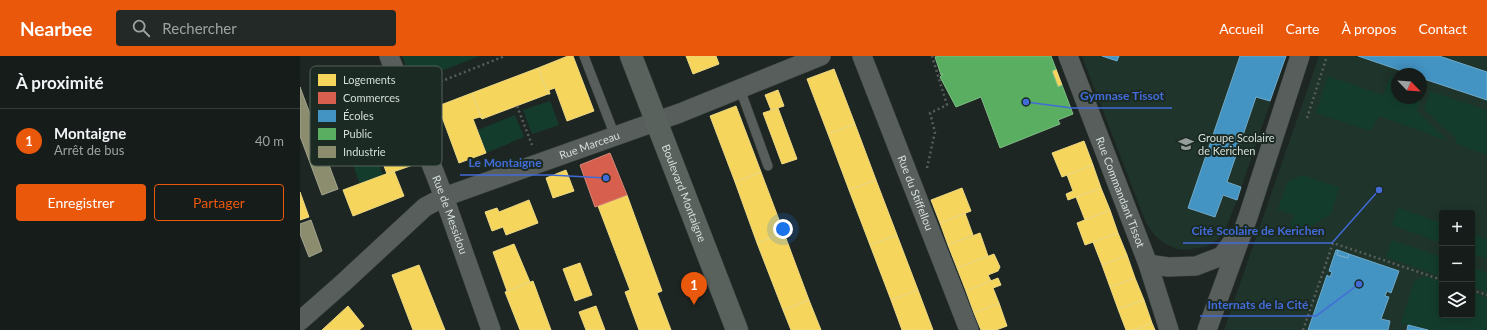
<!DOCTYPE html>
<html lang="fr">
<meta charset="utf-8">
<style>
body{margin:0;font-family:Lato,sans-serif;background:#232927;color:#f1f3f6}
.controls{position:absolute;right:12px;bottom:12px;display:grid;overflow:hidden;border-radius:4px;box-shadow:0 2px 10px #0003}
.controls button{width:36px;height:36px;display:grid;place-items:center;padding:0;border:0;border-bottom:1px solid #353a39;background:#161c1a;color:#f1f3f6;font:20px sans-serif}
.compass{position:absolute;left:1091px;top:12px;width:36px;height:36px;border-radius:50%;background:#161c1a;box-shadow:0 2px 10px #0003;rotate:115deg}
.you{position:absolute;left:483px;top:173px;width:14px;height:14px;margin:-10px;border:3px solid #fff;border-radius:50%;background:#1a73e8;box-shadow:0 0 0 6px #1a73e833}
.badge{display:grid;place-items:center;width:26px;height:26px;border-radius:50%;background:#ea580c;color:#fff;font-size:13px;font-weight:700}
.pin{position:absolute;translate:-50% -33px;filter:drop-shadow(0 1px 2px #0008)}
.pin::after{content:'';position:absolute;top:21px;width:14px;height:12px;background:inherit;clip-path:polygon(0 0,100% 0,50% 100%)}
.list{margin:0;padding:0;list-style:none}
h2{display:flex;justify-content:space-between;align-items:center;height:52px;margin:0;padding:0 16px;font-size:17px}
h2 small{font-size:13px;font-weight:400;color:#9ea1a2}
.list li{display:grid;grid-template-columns:26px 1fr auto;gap:12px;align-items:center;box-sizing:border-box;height:64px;padding:0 16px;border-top:1px solid #353a39}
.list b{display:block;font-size:15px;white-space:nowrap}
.list p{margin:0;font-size:13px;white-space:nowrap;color:#9ea1a2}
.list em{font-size:13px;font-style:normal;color:#9ea1a2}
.actions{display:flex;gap:8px;padding:12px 16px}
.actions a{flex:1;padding:9px 0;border:1px solid #ea580c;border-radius:4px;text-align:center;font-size:14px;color:#ea580c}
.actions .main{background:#ea580c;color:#fff}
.icon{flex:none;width:22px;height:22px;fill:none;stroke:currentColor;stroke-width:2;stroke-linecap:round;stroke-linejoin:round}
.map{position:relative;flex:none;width:1187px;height:274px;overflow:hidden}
header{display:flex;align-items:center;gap:24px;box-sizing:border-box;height:56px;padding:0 20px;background:#ea580c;color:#fff}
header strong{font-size:19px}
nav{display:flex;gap:22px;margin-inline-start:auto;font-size:14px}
.search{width:280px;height:36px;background:#232927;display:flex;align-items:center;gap:10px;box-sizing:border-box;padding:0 14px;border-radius:4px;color:#9ea1a2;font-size:15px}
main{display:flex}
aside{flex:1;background:#161c1a}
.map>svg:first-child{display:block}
.built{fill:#1f342a;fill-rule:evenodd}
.green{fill:#143c2d}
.homes{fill:#f6d55c;stroke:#ecd882}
.shops{fill:#d6604d;stroke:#d68677}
.schools{fill:#4393c3;stroke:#6faaca}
.public{fill:#5aae61;stroke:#7fbd85}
.industry{fill:#8c8c6e;stroke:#a2a58e}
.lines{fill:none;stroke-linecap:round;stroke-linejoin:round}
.service-casing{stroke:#3a413d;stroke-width:10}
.minor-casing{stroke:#3a413d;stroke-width:20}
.secondary-casing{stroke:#3a413d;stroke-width:23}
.path{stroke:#585e5b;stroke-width:2.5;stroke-dasharray:2 3;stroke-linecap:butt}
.service{stroke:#585e5b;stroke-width:9}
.minor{stroke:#585e5b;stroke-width:19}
.secondary{stroke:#5a625e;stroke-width:22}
.labels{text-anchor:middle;stroke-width:4;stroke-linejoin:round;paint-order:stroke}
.poi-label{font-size:11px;fill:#d5dfda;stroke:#1b2a23;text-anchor:start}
.street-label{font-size:11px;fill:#d5dfda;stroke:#1b2a23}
.key{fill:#1b2a23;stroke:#53605a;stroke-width:1}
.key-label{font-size:11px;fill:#d5dfda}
.leader{fill:none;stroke:#426bd8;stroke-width:1.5}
.callout-dot{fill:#426bd8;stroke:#1b2a23;stroke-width:1.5}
.callout-label{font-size:12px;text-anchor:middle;font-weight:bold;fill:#426bd8;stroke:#1b2a23;stroke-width:4;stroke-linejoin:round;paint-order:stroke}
</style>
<header>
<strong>Nearbee</strong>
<div class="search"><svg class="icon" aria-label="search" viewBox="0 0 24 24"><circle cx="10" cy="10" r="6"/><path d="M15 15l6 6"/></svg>Rechercher</div>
<nav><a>Accueil</a><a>Carte</a><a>À propos</a><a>Contact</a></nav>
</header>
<main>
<aside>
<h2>À proximité<small></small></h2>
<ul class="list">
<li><span class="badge">1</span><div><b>Montaigne</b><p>Arrêt de bus</p></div><em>40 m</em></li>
</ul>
<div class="actions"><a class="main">Enregistrer</a><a>Partager</a></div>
</aside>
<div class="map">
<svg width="1187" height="274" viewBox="0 0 1187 274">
<rect width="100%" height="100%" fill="#1e2623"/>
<path class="built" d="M 782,0 L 986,0 L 937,144 L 924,177 L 917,184 L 907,190 L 887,194 L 877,193 L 865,188 L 855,180 L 846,167 Z
M 1019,0 L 1187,0 L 1187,274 L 924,274 ZM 1097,18 L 1121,18 L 1121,42 L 1097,42 ZM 1142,157 L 1172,157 L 1172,259 L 1142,259 Z"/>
<path class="green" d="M 102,0 L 180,0 L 112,26 Z
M 44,11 L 83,119 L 60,128 L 24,32 L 28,18 Z
M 1091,19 L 1097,22 L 1097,42 L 1121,42 L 1121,30 L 1125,31 L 1117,55 L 1148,85 L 1079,60 L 1071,75 L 1016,57 L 1028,20 L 1083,39 Z
M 1130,35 L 1187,54 L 1187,99 L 1157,88 L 1155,81 L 1124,54 Z
M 250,45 L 259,69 L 232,78 L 223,54 Z
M 215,59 L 224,81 L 186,97 L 178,74 Z
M 1002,119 L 1039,131 L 1031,158 L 1006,174 L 988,178 L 994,159 L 978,154 L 987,126 Z
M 1098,152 L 1142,167 L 1142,187 L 1092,169 Z
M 1172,178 L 1187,183 L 1187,203 L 1172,198 Z
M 1092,184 L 1142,201 L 1142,221 L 1086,201 Z
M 1172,211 L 1187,217 L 1187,236 L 1172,231 Z
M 1126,220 L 1142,226 L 1142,259 L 1172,259 L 1172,236 L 1187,242 L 1187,274 L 1128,274 L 1101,267 L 1114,225 Z"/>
<path class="homes" d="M 268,0 L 273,0 L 294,55 L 267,65 L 255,32 L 249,34 L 250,38 L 248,38 L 238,12 Z
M 386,0 L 416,0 L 419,8 L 393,18 Z
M 76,12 L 113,109 L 87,118 L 51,22 Z
M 238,12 L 248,38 L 182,63 L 172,37 Z
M 534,13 L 555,68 L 528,78 L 507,23 Z
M 756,13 L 762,29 L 758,31 L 752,15 Z
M 478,34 L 484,50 L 471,54 L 465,39 Z
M 172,37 L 182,63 L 180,61 L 173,63 L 186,97 L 159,107 L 138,50 Z
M 436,50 L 461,116 L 435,126 L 410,60 Z
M 478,52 L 497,103 L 482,108 L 463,57 Z
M 555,68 L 576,124 L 549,134 L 528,78 Z
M 784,85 L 793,109 L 762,121 L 752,97 Z
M 793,109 L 801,132 L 768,144 L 766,138 L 773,135 L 767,119 Z
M 266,114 L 274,135 L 253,142 L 246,122 Z
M 94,115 L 104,140 L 53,160 L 43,134 Z
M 461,116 L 484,177 L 457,187 L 435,126 Z
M 576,124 L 597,179 L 570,189 L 549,134 Z
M 662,132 L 671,155 L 640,167 L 631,144 Z
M 801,132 L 810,154 L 785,164 L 776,141 Z
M 0,136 L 9,161 L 0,164 Z
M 327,139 L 362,235 L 357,237 L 371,274 L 339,274 L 325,236 L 330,234 L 298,150 Z
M 229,144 L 238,167 L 206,179 L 203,171 L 192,175 L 185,156 L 197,152 L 199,156 Z
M 810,154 L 818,177 L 785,189 L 777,167 Z
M 665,157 L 673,179 L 648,189 L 640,167 Z
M 484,177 L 509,244 L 483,254 L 457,187 Z
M 680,177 L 688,200 L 657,212 L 648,189 Z
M 818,177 L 827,199 L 802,209 L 793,186 Z
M 597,179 L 618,234 L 591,244 L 570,189 Z
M 214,188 L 230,226 L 207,235 L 193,196 Z
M 694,198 L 700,211 L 698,215 L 688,219 L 691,225 L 666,235 L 657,212 Z
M 827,199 L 835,222 L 810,231 L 802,209 Z
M 280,207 L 292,239 L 275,245 L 263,213 Z
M 119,209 L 145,274 L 113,274 L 92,219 Z
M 698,222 L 701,229 L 693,232 L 699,247 L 674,257 L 666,235 Z
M 835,222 L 844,244 L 818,253 L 810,231 Z
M 233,225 L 251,274 L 220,274 L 205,236 Z
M 618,234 L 633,274 L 602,274 L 591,244 Z
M 509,244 L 521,274 L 491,274 L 483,254 Z
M 844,244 L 852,267 L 833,274 L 826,274 L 818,253 Z
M 699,247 L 707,270 L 696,274 L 681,274 L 674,257 Z
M 48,250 L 64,270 L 59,274 L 22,274 Z
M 296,250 L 305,274 L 286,274 L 279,256 Z
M 852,267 L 855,274 L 833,274 Z"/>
<path class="shops" d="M 310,97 L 327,139 L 295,151 L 280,109 Z"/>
<path class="schools" d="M 802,0 L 819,0 L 817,5 Z
M 940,0 L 986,0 L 970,45 L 956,41 L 927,126 L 941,131 L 937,144 L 923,139 L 915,161 L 888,152 Z
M 1058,0 L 1139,0 L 1187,16 L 1187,44 L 1121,22 L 1121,18 L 1111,18 Z
M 1036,194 L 1038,194 L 1037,199 L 1048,202 L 1049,198 L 1099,215 L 1091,237 L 1087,235 L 1085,240 L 1089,241 L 1081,263 L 1090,265 L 1088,274 L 1008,274 L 1027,219 L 1030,221 L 1032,216 L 1029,215 Z
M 1038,194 L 1049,198 L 1048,202 L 1037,199 Z
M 1108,269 L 1128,274 L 1107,274 Z"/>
<path class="public" d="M 637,0 L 751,0 L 756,13 L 752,15 L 758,31 L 762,29 L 773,58 L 758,64 L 760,68 L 700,92 L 681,41 L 656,51 L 640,21 L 643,18 L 641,19 L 635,1 Z"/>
<path class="industry" d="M 0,31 L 38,133 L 22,139 L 0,80 Z
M 11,164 L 22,195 L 9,201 L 0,178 L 0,168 Z"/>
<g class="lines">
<g class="service-casing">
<path id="service" d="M 284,0 L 315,80
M 440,33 L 468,110"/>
</g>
<g class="minor-casing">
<g id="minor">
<path id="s1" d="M 89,0 L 144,141 L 191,274"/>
<path id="s2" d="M 562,0 L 669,274"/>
<path id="s3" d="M 768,0 L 848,208 L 869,274"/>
<path d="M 848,208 L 868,211 L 896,210 L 922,200 L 935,182"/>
<path id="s4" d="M 0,265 L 43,227 L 125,151 L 144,141 L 380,57 L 521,0"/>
<path d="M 907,274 L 948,161 L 1000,0"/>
</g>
</g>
<g class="secondary-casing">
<g id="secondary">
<path id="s5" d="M 331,0 L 437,274"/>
</g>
</g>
<path class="path" d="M 122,33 L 205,0
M 217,50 L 232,89
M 1007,62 L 1027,0
M 627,112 L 635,76 L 630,57 L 647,49 L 632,0
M 1172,234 L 1187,239
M 1003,274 L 1033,187 L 1142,224"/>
<use href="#service" class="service"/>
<use href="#minor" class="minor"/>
<use href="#secondary" class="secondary"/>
</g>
<defs>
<g id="school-bare" transform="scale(1.2)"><path d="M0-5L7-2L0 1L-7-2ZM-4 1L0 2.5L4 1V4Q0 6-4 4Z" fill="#959e9a" stroke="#1b2a23" stroke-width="2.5" paint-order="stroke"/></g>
</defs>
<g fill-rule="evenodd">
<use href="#school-bare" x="886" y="88"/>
</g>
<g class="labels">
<g class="poi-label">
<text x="898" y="86">Groupe Scolaire<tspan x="898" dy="13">de Kerichen</tspan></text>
</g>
<g class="street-label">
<text dy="4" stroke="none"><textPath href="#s4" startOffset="345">Rue Marceau</textPath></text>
<text dy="4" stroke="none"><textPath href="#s3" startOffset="146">Rue Commandant Tissot</textPath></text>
<text dy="4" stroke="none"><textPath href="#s5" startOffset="147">Boulevard Montaigne</textPath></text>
<text dy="4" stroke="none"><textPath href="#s2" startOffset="147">Rue du Stiffellou</textPath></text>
<text dy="4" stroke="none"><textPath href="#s1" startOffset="170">Rue de Messidou</textPath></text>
</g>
</g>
<rect x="10" y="10" width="132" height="100" rx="6" class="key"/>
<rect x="18" y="18" width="18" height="12" fill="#f6d55c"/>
<rect x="18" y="36" width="18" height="12" fill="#d6604d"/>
<rect x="18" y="54" width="18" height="12" fill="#4393c3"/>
<rect x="18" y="72" width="18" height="12" fill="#5aae61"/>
<rect x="18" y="90" width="18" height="12" fill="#8c8c6e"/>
<g class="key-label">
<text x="43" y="28">Logements</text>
<text x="43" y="46">Commerces</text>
<text x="43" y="64">Écoles</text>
<text x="43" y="82">Public</text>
<text x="43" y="100">Industrie</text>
</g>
<path class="leader" d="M726 46L772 52H872M306 122L250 119H160M1079 134L1032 187H883M1059 228L1016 260H900"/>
<g class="callout-dot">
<circle cx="726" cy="46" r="4"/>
<circle cx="306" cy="122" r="4"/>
<circle cx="1079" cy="134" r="4"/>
<circle cx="1059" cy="228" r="4"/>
</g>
<g class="callout-label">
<text x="822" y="44">Gymnase Tissot</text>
<text x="205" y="111">Le Montaigne</text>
<text x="958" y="179">Cité Scolaire de Kerichen</text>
<text x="958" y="253">Internats de la Cité</text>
</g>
</svg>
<div class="controls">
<button>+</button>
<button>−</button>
<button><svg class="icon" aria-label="layers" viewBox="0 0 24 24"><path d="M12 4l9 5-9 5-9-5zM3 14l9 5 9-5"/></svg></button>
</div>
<svg class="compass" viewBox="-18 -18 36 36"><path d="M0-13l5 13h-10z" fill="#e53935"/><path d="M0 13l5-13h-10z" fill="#9ea1a2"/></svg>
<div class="you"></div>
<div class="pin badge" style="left:394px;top:249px">1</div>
</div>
</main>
